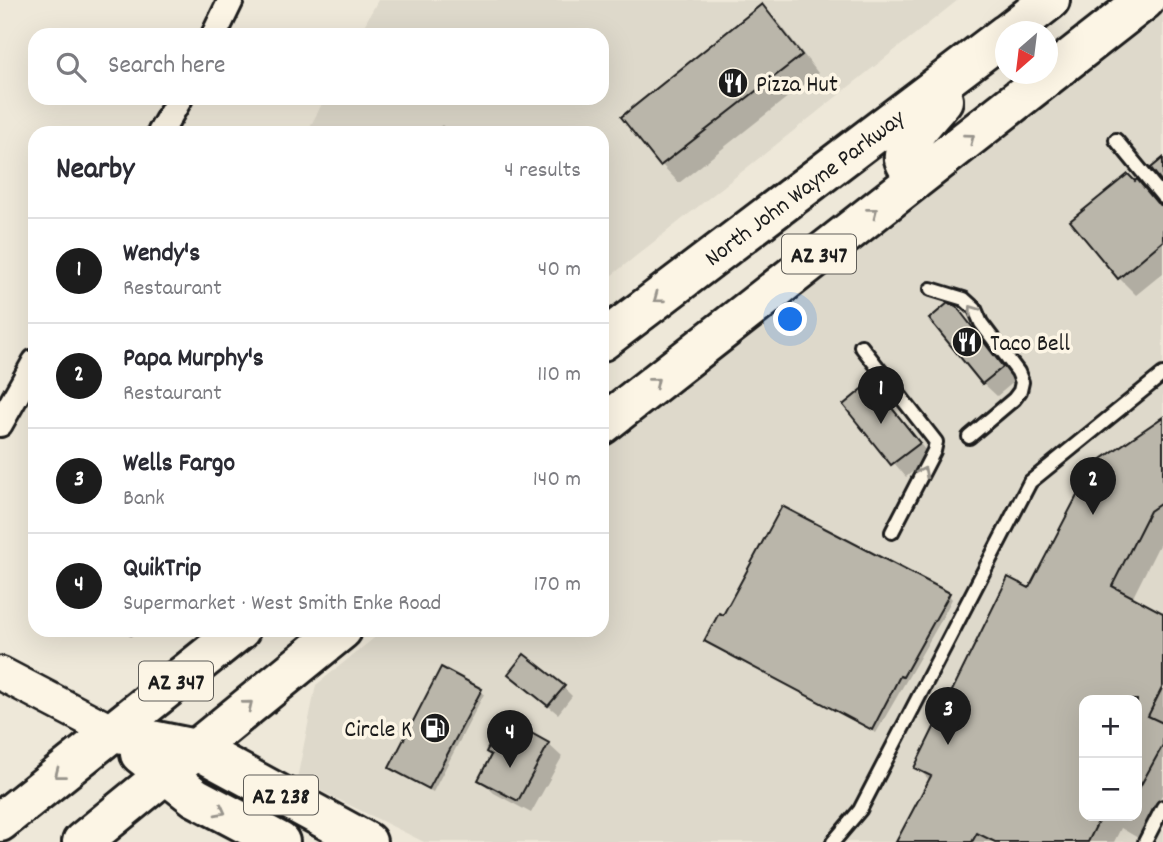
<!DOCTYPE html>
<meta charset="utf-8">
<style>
body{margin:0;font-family:Dekko,sans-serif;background:#f2f2f3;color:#2b2b33}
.controls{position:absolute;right:21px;bottom:21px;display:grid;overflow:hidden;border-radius:14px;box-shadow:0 7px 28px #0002}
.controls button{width:63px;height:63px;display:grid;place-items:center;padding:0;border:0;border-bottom:2px solid #e1e1e2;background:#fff;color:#2b2b33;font:35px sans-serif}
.compass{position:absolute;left:995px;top:21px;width:63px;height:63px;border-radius:50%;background:#fff;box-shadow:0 7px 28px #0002;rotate:208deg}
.you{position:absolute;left:791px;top:320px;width:24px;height:24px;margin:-18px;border:5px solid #fff;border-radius:50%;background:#1a73e8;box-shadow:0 0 0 10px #1a73e833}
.badge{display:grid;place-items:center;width:46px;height:46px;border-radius:50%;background:#1c1c1c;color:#fff;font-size:23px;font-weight:700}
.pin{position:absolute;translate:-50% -58px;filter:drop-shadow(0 2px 4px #0008)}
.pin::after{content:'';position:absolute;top:37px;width:24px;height:21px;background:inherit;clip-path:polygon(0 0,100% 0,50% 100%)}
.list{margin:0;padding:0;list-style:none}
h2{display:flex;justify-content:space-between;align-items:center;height:91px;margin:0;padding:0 28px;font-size:30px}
h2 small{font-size:23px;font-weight:400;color:#7c7c81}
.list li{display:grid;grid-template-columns:46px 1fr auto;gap:21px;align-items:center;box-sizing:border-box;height:105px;padding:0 28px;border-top:2px solid #e1e1e2}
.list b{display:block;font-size:26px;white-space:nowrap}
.list p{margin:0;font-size:23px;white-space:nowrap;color:#7c7c81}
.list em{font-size:23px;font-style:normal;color:#7c7c81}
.icon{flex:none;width:38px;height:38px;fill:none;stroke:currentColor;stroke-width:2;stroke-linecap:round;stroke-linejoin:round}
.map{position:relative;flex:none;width:1163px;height:842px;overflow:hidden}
.search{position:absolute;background:#fff;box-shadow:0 7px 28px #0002;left:28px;top:28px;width:581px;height:77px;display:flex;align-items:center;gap:18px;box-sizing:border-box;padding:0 24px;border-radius:21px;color:#7c7c81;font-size:26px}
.panel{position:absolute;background:#fff;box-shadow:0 7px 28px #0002;left:28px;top:126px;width:581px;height:511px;border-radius:21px}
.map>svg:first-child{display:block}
.built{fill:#ded9cb;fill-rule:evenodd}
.shadow{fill:#0003;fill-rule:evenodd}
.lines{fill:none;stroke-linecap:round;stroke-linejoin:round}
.stream{stroke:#6f6c67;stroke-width:6}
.building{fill:#bab6aa;stroke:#1c1c1c;stroke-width:2}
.service-casing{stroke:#1c1c1c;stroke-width:18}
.minor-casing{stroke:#1c1c1c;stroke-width:30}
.tertiary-casing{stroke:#1c1c1c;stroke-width:37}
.primary-casing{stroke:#1c1c1c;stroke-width:44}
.trunk-casing{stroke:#1c1c1c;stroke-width:44}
.service{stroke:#fcf5e5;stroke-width:12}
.minor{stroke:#fcf5e5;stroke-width:24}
.tertiary{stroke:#fcf5e5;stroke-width:32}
.primary{stroke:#fcf5e5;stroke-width:38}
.trunk{stroke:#fcf5e5;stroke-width:38}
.oneway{stroke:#97938b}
.labels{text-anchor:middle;stroke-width:7;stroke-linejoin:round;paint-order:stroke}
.shield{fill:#fcf5e5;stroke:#5f5d58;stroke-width:2}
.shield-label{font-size:23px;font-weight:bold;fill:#1c1c1c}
.poi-label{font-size:24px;fill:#1c1c1c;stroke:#fcf5e5;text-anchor:start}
.street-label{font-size:24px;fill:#1c1c1c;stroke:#fcf5e5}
</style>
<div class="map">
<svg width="1163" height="842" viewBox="0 0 1163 842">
<rect width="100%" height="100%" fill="#eee8d9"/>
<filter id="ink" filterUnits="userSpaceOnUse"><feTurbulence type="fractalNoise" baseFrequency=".0143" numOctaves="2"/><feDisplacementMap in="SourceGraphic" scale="14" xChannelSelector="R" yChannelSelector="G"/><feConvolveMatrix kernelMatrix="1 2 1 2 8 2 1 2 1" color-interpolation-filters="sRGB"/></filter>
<g filter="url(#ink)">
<path class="built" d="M 378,0 L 958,0 L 602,283 L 602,133 L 307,133 L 325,98 L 602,98 L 602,35 L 359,35 Z
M 1156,0 L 1163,0 L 1163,842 L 424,842 L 297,779 L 316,685 L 384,630 L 602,630 L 602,452 ZM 1084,700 L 1137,700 L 1137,816 L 1084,816 Z"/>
<path class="shadow" d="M 762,7 L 780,24 L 818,73 L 679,183 L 662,165 L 623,117 Z
M 442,125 L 450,133 L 432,133 Z
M 1137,182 L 1163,207 L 1163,273 L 1136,295 L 1119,278 Z
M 955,307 L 969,321 L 1015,381 L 997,396 L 983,383 Z
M 871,384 L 931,457 L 906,477 L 845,405 Z
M 1163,419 L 1163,537 L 1132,599 L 1163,615 L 1163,793 L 1138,838 L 1121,828 L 1114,842 L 898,842 L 930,781 L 917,767 L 1029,590 ZM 1084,700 L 1137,700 L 1137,816 L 1084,816 Z
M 949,595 L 952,599 L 939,624 L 876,733 L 706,641 L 723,617 Z
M 519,682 L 563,687 L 572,696 L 558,714 Z
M 481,690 L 484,694 L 433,792 L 391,767 Z
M 509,740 L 548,744 L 562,757 L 531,813 L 494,793 L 480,780 L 493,757 Z"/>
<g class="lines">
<path class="stream" d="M 131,633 L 133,630"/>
</g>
<path class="building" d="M 762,4 L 802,55 L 660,166 L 621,117 Z
M 1163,158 L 1163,183 L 1151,168 Z
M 1128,174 L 1135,181 L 1137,179 L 1157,203 L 1163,206 L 1163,241 L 1118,279 L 1070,221 Z
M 948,303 L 956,306 L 1003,367 L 982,384 L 929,319 Z
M 871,382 L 920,443 L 891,465 L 843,405 Z
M 1163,417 L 1163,502 L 1150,511 L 1112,586 L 1163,613 L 1163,686 L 1148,716 L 1163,723 L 1163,745 L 1137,792 L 1137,700 L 1084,700 L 1084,816 L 1101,816 L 1088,842 L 995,842 L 977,833 L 972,842 L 896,842 L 931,776 L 914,768 L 1008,577 L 1029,588 L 1093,465 Z
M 782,506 L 950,593 L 903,677 L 900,676 L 872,730 L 704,641 L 719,613 L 723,615 Z
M 524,654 L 565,686 L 548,706 L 508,674 Z
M 441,667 L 482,689 L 429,789 L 389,768 Z
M 515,724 L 549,743 L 518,801 L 478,780 L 491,755 L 486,752 L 496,732 L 508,738 Z"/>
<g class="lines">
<g class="service-casing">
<path id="service" d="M 1116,140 L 1163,197
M 931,289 L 964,299 L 975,309 L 981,323 L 1018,372 L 1022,382 L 1020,391 L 1014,399 L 969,437
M 861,346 L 936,442 L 934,451 L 892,532
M 833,842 L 860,810 L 1030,482 L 1163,374
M 1145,842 L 1163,807"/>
</g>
<g class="minor-casing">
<path id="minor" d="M 214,35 L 231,0
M 160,133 L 180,98
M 0,424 L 35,362"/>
</g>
<g class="tertiary-casing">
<path id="tertiary" d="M 0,673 L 113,732"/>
</g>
<g class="primary-casing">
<path id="primary" d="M 113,732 L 196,749 L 367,842
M 140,754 L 195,797 L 280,842"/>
</g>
<g class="trunk-casing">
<path id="trunk" d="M 1009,32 L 1050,0
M 915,179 C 912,173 905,165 904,159 C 900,145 934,112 943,100
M 602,341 L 1006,34
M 602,425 L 1145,0
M 0,822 L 240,630
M 82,842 L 342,630"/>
</g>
<use href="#service" class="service"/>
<use href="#minor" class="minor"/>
<use href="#tertiary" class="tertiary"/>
<use href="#primary" class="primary"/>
<use href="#trunk" class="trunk"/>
</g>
<defs><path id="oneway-chevron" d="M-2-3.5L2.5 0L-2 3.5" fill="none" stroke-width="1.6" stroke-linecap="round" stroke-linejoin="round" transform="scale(1.75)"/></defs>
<g class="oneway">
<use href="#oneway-chevron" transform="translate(970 138) rotate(-37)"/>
<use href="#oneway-chevron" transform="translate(873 212) rotate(-38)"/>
<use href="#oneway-chevron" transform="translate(658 298) rotate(143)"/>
<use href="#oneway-chevron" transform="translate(973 310) rotate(-126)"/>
<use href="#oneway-chevron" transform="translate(655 382) rotate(-39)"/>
<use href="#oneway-chevron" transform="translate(923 472) rotate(-63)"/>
<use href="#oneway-chevron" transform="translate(248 705) rotate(-39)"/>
<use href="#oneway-chevron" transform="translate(59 774) rotate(142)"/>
<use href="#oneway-chevron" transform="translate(221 811) rotate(28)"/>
</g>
</g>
<defs>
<g id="restaurant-disc" transform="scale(1.575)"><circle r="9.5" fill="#1c1c1c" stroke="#fcf5e5"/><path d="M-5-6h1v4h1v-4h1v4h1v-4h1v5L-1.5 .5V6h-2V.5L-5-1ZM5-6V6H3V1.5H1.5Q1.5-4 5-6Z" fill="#fff"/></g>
<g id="fuel-disc" transform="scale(1.575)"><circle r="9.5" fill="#1c1c1c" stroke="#fcf5e5"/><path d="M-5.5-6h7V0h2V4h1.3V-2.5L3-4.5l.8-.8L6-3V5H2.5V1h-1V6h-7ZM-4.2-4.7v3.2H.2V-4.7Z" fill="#fff"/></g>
</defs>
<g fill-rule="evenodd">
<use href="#restaurant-disc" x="733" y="83"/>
<use href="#restaurant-disc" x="967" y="342"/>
<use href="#fuel-disc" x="435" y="728"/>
</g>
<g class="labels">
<g class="shield">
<rect x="782" y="234.5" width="74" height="39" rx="5"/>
<rect x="139" y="661.5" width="74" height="39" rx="5"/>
<rect x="244" y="775.5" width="74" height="39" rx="5"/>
</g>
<g class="shield-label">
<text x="819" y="262">AZ 347</text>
<text x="176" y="689">AZ 347</text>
<text x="281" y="803">AZ 238</text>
</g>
<g class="poi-label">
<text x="756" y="91">Pizza Hut</text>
<text x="990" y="350">Taco Bell</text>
<text x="412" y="736" text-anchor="end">Circle K</text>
</g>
<g class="street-label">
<text transform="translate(804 187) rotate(-37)" y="8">North John Wayne Parkway</text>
</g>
</g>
</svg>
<div class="controls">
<button>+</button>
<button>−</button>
</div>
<svg class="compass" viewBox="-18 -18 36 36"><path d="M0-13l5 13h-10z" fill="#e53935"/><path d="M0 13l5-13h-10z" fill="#7c7c81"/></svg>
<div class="you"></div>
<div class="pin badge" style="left:881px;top:424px">1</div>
<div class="pin badge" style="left:1093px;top:515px">2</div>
<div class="pin badge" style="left:948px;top:745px">3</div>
<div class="pin badge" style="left:510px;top:768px">4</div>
<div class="search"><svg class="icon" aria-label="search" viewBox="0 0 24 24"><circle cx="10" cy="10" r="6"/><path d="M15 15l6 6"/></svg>Search here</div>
<section class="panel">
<h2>Nearby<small>4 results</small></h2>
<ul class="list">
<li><span class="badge">1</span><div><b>Wendy's</b><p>Restaurant</p></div><em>40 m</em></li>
<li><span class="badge">2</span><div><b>Papa Murphy's</b><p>Restaurant</p></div><em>110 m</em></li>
<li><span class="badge">3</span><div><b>Wells Fargo</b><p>Bank</p></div><em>140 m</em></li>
<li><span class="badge">4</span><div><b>QuikTrip</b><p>Supermarket · West Smith Enke Road</p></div><em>170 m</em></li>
</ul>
</section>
</div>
